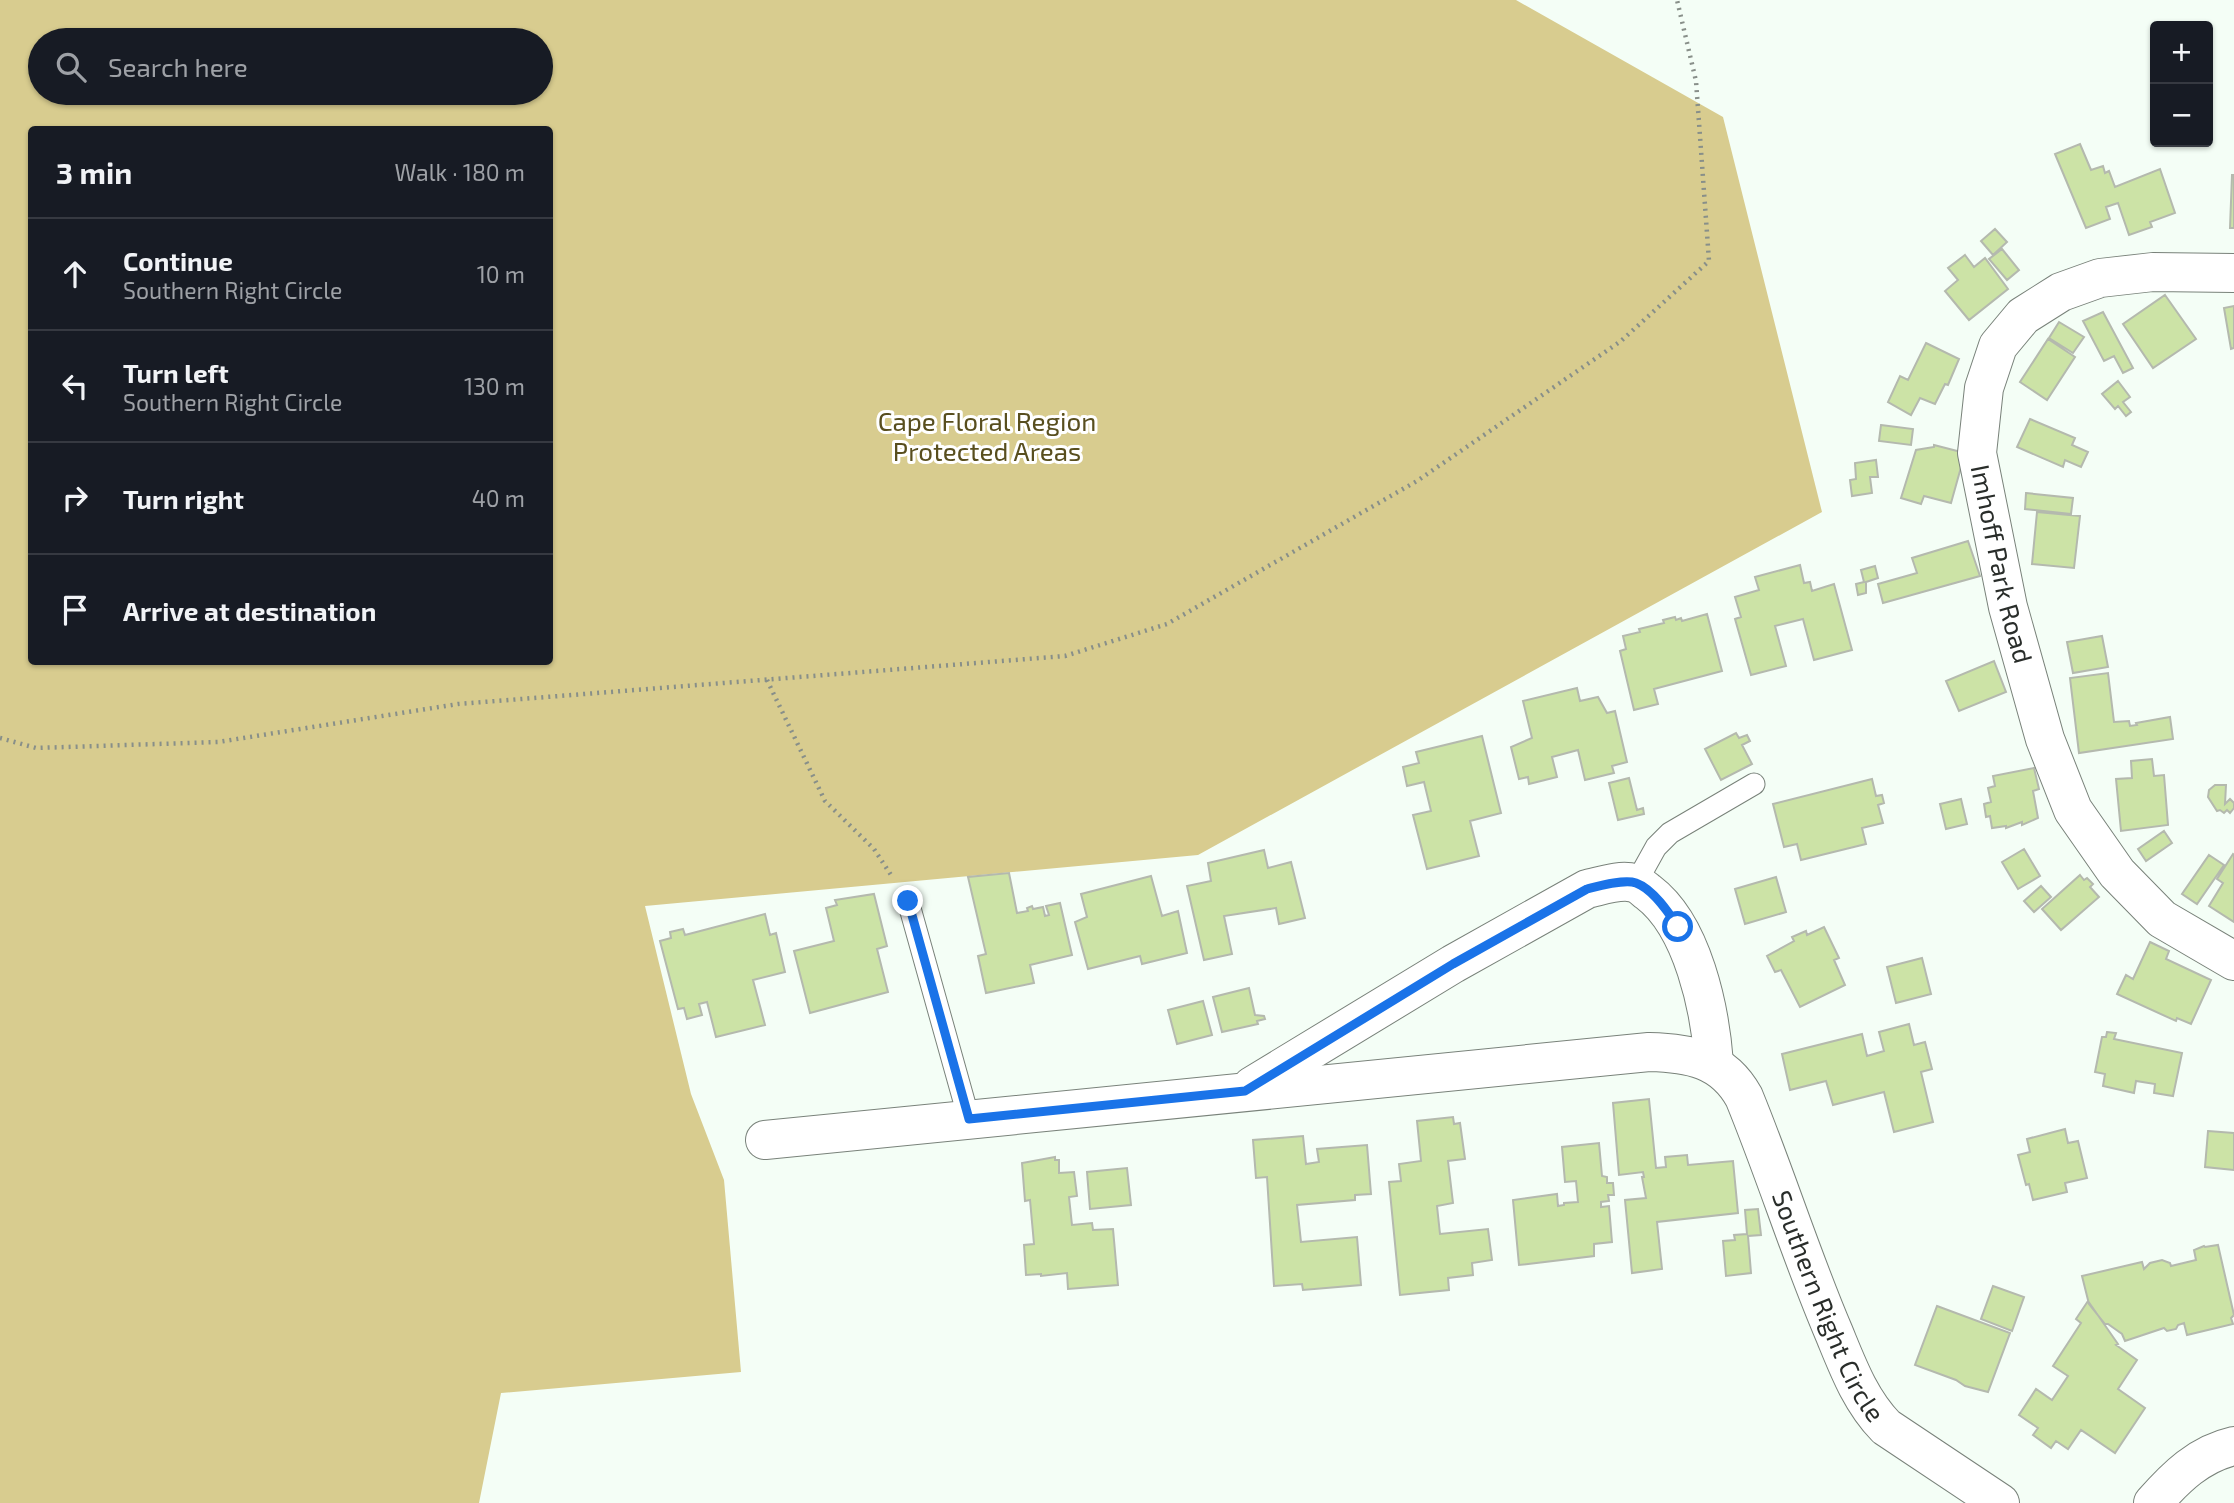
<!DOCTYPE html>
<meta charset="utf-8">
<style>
body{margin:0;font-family:"Exo 2",sans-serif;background:#20242c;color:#f1f3f6}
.controls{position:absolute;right:21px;top:21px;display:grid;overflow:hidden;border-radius:7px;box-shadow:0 2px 5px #0004}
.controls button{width:63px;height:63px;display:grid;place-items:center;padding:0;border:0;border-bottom:2px solid #363941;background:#171b24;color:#f1f3f6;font:35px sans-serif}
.stop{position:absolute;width:21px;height:21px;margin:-16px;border:5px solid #1a73e8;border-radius:50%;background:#fff}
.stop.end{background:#1a73e8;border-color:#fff;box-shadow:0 2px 7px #0008}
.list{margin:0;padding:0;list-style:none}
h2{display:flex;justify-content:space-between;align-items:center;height:91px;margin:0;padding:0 28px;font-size:30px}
h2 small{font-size:23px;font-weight:400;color:#9ea1a6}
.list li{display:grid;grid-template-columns:46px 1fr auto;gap:21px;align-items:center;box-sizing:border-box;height:112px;padding:0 28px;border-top:2px solid #363941}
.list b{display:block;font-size:26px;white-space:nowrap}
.list p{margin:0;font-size:23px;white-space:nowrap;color:#9ea1a6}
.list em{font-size:23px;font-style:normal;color:#9ea1a6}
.icon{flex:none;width:38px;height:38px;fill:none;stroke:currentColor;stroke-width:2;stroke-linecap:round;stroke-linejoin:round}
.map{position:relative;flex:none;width:2234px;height:1503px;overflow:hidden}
.search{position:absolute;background:#171b24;box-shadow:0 2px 5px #0004;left:28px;top:28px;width:525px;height:77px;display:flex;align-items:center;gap:18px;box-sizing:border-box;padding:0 24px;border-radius:38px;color:#9ea1a6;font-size:26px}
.panel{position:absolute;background:#171b24;box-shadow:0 2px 5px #0004;left:28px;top:126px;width:525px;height:539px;border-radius:7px}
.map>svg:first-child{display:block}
.green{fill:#d8cc8f;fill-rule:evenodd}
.building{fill:#cce3a6;stroke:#b4b9ae;stroke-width:2}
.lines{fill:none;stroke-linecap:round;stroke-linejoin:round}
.service-casing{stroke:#79827a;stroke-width:23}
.minor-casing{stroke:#79827a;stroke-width:40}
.path{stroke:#888f89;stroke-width:4.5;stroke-dasharray:2 5;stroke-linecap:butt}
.service{stroke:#fff;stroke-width:21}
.minor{stroke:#fff;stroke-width:38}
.route{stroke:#1a73e8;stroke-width:9}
.labels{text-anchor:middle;stroke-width:6;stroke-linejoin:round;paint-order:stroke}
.park-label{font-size:26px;fill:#584e1e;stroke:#fff}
.street-label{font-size:26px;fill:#292d2a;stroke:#fff}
</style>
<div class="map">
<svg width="2234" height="1503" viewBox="0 0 2234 1503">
<rect width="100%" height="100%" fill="#f4fef6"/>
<path class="green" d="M 0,0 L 1516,0 L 1723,117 L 1822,512 L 1198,855 L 645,906 L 691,1094 L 724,1180 L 741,1372 L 501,1393 L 479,1503 L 0,1503 ZM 40,40 L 541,40 L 541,93 L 40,93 ZM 32,130 L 550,130 L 550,662 L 32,662 Z"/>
<path class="building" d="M 2080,144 L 2091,170 L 2103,166 L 2105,173 L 2109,171 L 2115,187 L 2160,169 L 2175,213 L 2150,222 L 2152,227 L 2129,235 L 2118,203 L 2106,207 L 2110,219 L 2086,228 L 2055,154 Z
M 2232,175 L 2234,175 L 2234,228 L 2230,228 Z
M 1995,229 L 2007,242 L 1993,255 L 1981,241 Z
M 2002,249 L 2019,270 L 2007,280 L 1989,259 Z
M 1965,255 L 1974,267 L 1985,258 L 2008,289 L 1969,320 L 1945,291 L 1958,280 L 1948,268 Z
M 2165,295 L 2196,339 L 2153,368 L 2123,324 Z
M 2234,306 L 2234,348 L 2231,349 L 2224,308 Z
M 2103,312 L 2133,368 L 2123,373 L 2114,356 L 2104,361 L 2083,321 Z
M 2059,322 L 2084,337 L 2073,353 L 2049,338 Z
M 2048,339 L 2075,357 L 2047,400 L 2020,382 Z
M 1926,343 L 1959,359 L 1948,385 L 1945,384 L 1935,404 L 1920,398 L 1911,415 L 1888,402 L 1900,376 L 1908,380 Z
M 2118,381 L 2130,397 L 2123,402 L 2131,412 L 2126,416 L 2118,406 L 2115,409 L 2102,394 Z
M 2030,419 L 2075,438 L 2072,445 L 2088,452 L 2081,467 L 2065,460 L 2063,467 L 2017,447 Z
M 1881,425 L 1913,429 L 1911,445 L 1879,441 Z
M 1934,445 L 1965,453 L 1951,503 L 1924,496 L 1921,504 L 1901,498 L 1916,450 L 1934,447 Z
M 1876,460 L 1878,477 L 1870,477 L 1872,493 L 1852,496 L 1850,480 L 1856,479 L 1855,463 Z
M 2026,493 L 2073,498 L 2071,514 L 2025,509 Z
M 2037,512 L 2080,516 L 2074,568 L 2032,564 Z
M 1968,541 L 1980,576 L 1883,603 L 1878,584 L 1917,573 L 1912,558 Z
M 1800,565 L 1804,583 L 1810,582 L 1812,591 L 1834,584 L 1852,650 L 1814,660 L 1803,619 L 1775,626 L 1786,666 L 1751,675 L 1735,619 L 1741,617 L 1735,597 L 1759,590 L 1755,577 Z
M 1875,566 L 1878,578 L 1866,582 L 1866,593 L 1858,595 L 1856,584 L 1864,582 L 1861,570 Z
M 1707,614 L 1722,671 L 1654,689 L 1658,704 L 1634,710 L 1620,651 L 1626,649 L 1623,636 L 1640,632 L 1639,629 L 1664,623 L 1663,620 L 1675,617 L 1676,620 L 1681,618 L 1682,621 Z
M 2102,636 L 2108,667 L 2073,673 L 2067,642 Z
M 1994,661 L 2006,692 L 1959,711 L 1946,681 Z
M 2108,673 L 2114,722 L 2129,721 L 2130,726 L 2137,725 L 2136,723 L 2170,717 L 2173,739 L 2079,753 L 2070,678 Z
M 1577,688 L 1580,701 L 1598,697 L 1607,713 L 1615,711 L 1627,762 L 1612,766 L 1614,773 L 1585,780 L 1578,750 L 1552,757 L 1557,777 L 1529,784 L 1528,777 L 1519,779 L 1511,747 L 1532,738 L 1523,701 Z
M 1736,733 L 1739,738 L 1747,735 L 1750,741 L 1742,745 L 1752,764 L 1721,780 L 1705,749 Z
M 1482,736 L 1501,813 L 1470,821 L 1479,856 L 1427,869 L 1413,815 L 1431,811 L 1424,782 L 1407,786 L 1403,767 L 1419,763 L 1416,752 Z
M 2152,759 L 2154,776 L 2164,775 L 2168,825 L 2121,831 L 2116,779 L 2132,778 L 2131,761 Z
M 2034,768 L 2039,789 L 2033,791 L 2038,818 L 2022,825 L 2022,822 L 2006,828 L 2006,826 L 1992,828 L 1990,816 L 1986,817 L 1984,804 L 1991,802 L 1988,788 L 1995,786 L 1993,776 Z
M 1629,778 L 1637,810 L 1643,808 L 1644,814 L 1618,820 L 1609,783 Z
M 1872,779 L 1876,796 L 1882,795 L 1884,803 L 1878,805 L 1883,823 L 1862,828 L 1866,844 L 1801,860 L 1797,844 L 1784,847 L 1773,804 Z
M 2215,785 L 2226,785 L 2225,804 L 2230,799 L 2234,803 L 2234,808 L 2230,813 L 2227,810 L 2224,813 L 2220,810 L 2217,811 L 2208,797 L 2209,790 Z
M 1961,799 L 1967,824 L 1946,829 L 1940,804 Z
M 2164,831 L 2172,843 L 2146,861 L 2138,849 Z
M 2024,849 L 2040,876 L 2018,889 L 2002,862 Z
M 1264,850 L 1268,868 L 1291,862 L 1305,918 L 1279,924 L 1276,908 L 1224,916 L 1232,954 L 1204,960 L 1187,886 L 1211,881 L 1208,863 Z
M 2233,854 L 2234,855 L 2234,922 L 2209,906 L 2223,883 L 2217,879 Z
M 2209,855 L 2224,865 L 2197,904 L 2182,894 Z
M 1009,873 L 1017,913 L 1028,911 L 1027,908 L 1032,906 L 1033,909 L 1043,907 L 1045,916 L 1049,915 L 1046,906 L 1060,903 L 1072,955 L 1030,965 L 1034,983 L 986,993 L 978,956 L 986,954 L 968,877 Z
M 2080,875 L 2084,880 L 2087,878 L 2093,884 L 2090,887 L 2099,897 L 2061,930 L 2042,909 Z
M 1151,876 L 1162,916 L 1178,911 L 1187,953 L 1142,964 L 1140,956 L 1088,969 L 1075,922 L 1087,917 L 1081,894 Z
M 1776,877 L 1786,912 L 1745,924 L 1735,889 Z
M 2041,886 L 2051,897 L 2034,912 L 2024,901 Z
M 874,894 L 887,946 L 877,949 L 888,992 L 810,1013 L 794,951 L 834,941 L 826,908 L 837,905 L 835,900 Z
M 765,914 L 770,935 L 776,933 L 785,972 L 753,980 L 765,1025 L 716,1037 L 707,1002 L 699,1004 L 702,1015 L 687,1019 L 684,1008 L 678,1009 L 660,941 L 671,938 L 670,932 L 683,929 L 685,935 Z
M 1824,927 L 1839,958 L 1834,960 L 1845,985 L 1800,1007 L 1781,970 L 1775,972 L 1767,956 L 1794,941 L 1792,937 L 1806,931 L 1807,935 Z
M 2150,942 L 2169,951 L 2166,959 L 2211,980 L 2191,1024 L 2177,1018 L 2176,1021 L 2117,994 L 2126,975 L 2133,979 Z
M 1922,958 L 1931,994 L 1896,1003 L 1887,967 Z
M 1249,988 L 1255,1015 L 1264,1016 L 1265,1019 L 1257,1021 L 1258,1024 L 1222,1032 L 1213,997 Z
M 1203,1001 L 1212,1035 L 1177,1044 L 1168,1010 Z
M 1909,1024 L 1914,1045 L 1925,1042 L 1932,1069 L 1921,1072 L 1933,1122 L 1894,1132 L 1884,1092 L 1833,1105 L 1826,1081 L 1790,1090 L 1782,1054 L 1862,1034 L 1867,1056 L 1884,1051 L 1879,1032 Z
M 2107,1032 L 2116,1033 L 2114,1039 L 2182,1053 L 2173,1096 L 2154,1093 L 2155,1084 L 2136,1081 L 2134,1093 L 2103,1086 L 2105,1074 L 2095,1072 L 2102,1037 L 2106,1037 Z
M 1649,1099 L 1656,1168 L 1666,1167 L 1665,1157 L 1687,1155 L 1688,1165 L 1733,1161 L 1738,1213 L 1657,1222 L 1662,1269 L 1632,1273 L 1625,1200 L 1646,1198 L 1642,1177 L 1644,1177 L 1643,1172 L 1619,1175 L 1613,1103 Z
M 1453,1117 L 1454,1124 L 1460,1123 L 1465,1159 L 1448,1161 L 1453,1203 L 1437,1206 L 1440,1234 L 1488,1229 L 1492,1260 L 1472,1263 L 1473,1275 L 1448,1278 L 1449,1290 L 1400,1295 L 1389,1182 L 1401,1181 L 1399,1164 L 1421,1161 L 1417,1121 Z
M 2065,1129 L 2068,1143 L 2078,1141 L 2087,1178 L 2065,1183 L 2067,1192 L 2033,1200 L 2029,1184 L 2026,1185 L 2018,1155 L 2030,1152 L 2027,1139 Z
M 2208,1131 L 2234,1133 L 2234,1170 L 2205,1167 Z
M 1303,1136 L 1306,1164 L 1319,1162 L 1317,1149 L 1367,1145 L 1371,1194 L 1355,1195 L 1355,1200 L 1297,1205 L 1301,1242 L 1357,1237 L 1361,1285 L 1303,1290 L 1302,1284 L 1274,1286 L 1267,1177 L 1256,1178 L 1253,1140 Z
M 1599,1143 L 1602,1176 L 1607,1177 L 1607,1183 L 1613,1183 L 1614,1195 L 1608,1195 L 1609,1201 L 1601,1202 L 1601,1207 L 1609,1206 L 1612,1242 L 1594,1244 L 1594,1256 L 1519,1265 L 1513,1200 L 1557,1194 L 1558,1206 L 1564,1205 L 1564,1203 L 1578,1202 L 1576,1181 L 1565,1182 L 1562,1147 Z
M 1055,1157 L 1055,1160 L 1059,1160 L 1059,1173 L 1074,1172 L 1077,1196 L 1069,1197 L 1072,1225 L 1092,1223 L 1093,1230 L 1113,1229 L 1118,1285 L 1068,1289 L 1067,1273 L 1041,1276 L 1041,1274 L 1026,1275 L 1024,1245 L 1034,1244 L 1030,1200 L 1025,1201 L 1022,1163 Z
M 1127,1168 L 1131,1205 L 1090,1209 L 1087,1172 Z
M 1758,1209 L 1761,1235 L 1748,1236 L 1751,1273 L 1726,1276 L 1723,1241 L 1735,1240 L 1734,1235 L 1747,1234 L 1745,1210 Z
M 2218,1245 L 2234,1315 L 2231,1318 L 2233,1324 L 2187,1335 L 2184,1323 L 2178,1325 L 2176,1329 L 2167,1331 L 2164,1328 L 2125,1341 L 2122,1334 L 2108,1324 L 2105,1324 L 2089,1304 L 2082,1276 L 2142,1262 L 2144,1269 L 2150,1263 L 2162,1260 L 2170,1263 L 2171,1266 L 2196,1260 L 2194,1250 L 2204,1246 L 2205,1247 Z
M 1993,1286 L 2024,1297 L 2012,1331 L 1981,1319 Z
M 2088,1301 L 2118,1344 L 2116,1345 L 2137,1360 L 2118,1389 L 2145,1408 L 2115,1453 L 2081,1430 L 2068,1449 L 2056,1441 L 2051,1448 L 2033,1435 L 2038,1428 L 2019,1415 L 2036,1389 L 2052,1400 L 2068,1376 L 2053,1366 L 2081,1323 L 2076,1319 Z
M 1937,1306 L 2010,1333 L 1988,1392 L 1965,1386 L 1956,1380 L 1915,1365 Z"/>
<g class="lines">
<g class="service-casing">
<path id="service" d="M 1636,883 L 1656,847 L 1670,833 L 1754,784
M 908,901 L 969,1119"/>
</g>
<g class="minor-casing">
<g id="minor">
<path id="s1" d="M 2234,273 L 2153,272 L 2100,278 L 2061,292 L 2023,316 L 1998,346 L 1984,388 L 1977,453 L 2008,607 L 2045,739 L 2073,810 L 2117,873 L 2162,919 L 2234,961"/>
<path d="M 1252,1086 L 1453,964 L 1587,889 C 1601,886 1620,879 1634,883 C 1639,884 1644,889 1648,892 C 1693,926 1710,1009 1714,1063"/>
<path id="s2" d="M 765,1140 L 1649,1052 C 1690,1053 1723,1059 1744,1097 C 1776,1175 1801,1256 1834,1333 C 1848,1367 1860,1400 1886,1427 L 2000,1503"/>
<path d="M 2153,1503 C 2176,1477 2199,1454 2234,1446"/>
</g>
</g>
<path class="path" d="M 767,680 L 825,801 L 874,849 L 893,878
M 0,738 L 36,748 L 218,742 L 458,704 L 1065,656 L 1167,624 L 1417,481 L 1621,341 L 1709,261 L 1696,81 L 1677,0"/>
<use href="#service" class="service"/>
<use href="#minor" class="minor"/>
</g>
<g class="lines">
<path class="route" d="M 908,901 L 969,1119 L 1245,1091 L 1453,964 L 1587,889 C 1599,886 1624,879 1636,883 C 1653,889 1669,913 1678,927"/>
</g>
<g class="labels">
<g class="park-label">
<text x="987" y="431">Cape Floral Region<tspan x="987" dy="30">Protected Areas</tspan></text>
</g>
<g class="street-label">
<text dy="9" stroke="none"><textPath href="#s1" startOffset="483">Imhoff Park Road</textPath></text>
<text dy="9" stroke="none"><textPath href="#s2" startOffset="1225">Southern Right Circle</textPath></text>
</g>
</g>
</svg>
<div class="controls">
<button>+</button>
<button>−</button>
</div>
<div class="stop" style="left:1678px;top:927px"></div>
<div class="stop end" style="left:908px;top:901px"></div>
<div class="search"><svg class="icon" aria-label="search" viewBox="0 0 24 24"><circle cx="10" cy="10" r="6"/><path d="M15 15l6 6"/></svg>Search here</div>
<section class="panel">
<h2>3 min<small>Walk · 180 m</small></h2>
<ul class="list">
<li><svg class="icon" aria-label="ahead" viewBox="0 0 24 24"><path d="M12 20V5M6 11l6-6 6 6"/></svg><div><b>Continue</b><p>Southern Right Circle</p></div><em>10 m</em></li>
<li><svg class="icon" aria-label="left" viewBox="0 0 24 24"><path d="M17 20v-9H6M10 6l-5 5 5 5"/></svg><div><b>Turn left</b><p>Southern Right Circle</p></div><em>130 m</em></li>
<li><svg class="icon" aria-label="right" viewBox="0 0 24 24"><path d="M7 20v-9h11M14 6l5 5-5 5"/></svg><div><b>Turn right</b></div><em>40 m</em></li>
<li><svg class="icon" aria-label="arrive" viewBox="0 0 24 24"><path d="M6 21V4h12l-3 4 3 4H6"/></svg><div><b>Arrive at destination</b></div></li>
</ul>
</section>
</div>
